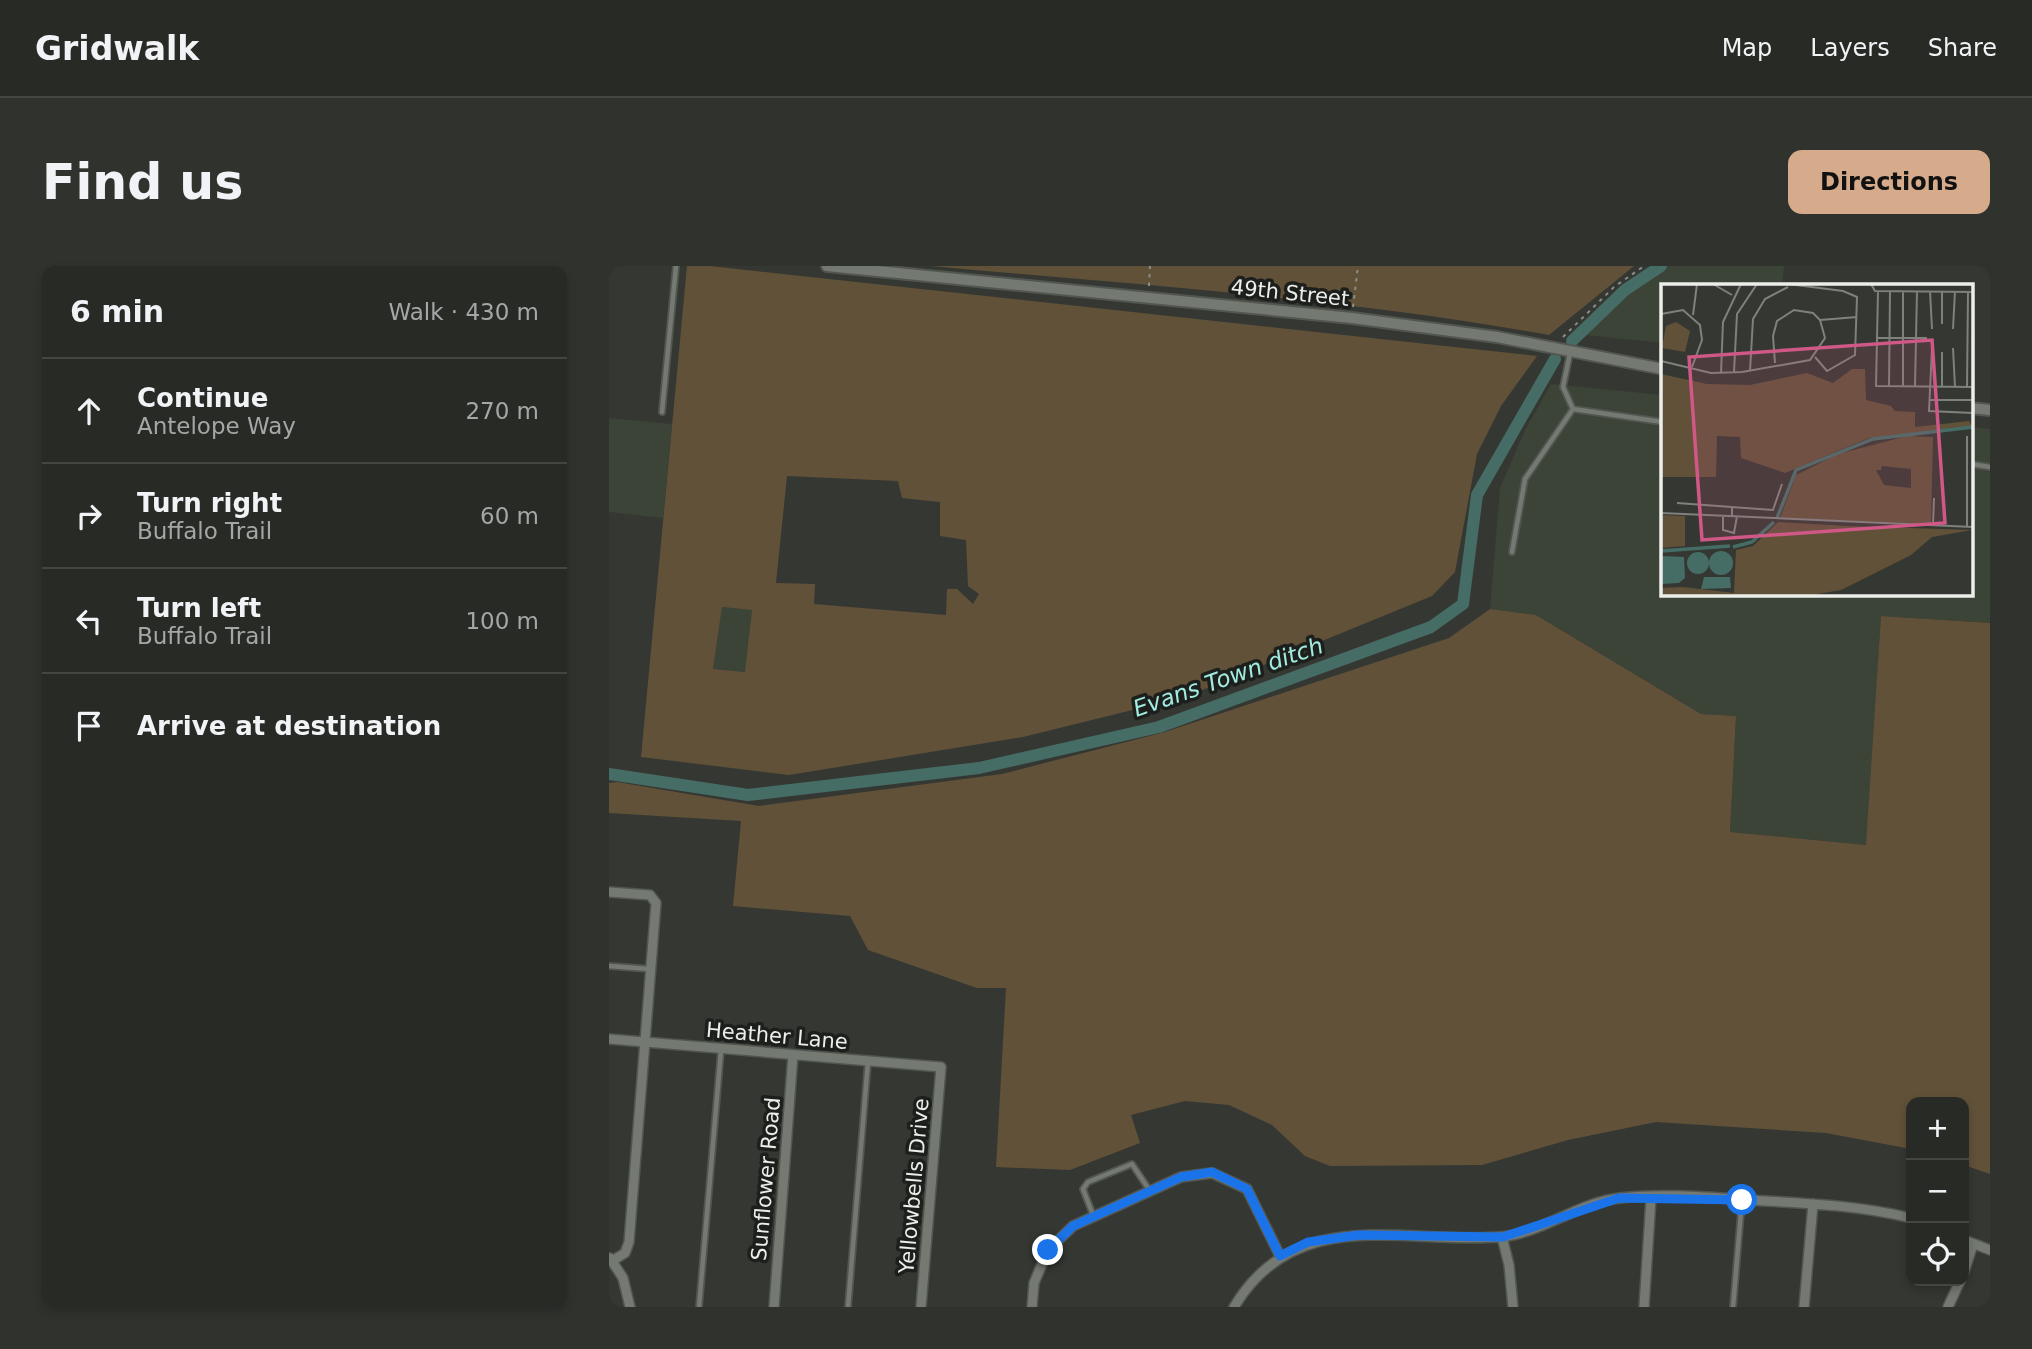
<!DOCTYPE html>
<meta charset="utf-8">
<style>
body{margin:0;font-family:"DejaVu Sans",sans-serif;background:#30322e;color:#f1f3f6}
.controls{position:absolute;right:21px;bottom:21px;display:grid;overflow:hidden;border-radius:14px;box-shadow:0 4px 10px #0003}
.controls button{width:63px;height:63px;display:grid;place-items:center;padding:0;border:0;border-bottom:2px solid #444643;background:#282a26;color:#f1f3f6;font:35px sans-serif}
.stop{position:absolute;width:21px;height:21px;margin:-16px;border:5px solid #1a73e8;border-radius:50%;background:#fff}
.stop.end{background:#1a73e8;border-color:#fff;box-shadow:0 2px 7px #0008}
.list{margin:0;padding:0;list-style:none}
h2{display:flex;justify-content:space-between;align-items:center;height:91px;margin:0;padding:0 28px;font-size:30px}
h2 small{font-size:23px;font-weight:400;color:#a5a7a7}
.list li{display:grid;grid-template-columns:46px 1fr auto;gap:21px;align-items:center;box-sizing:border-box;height:105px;padding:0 28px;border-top:2px solid #444643}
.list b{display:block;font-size:26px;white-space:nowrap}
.list p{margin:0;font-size:23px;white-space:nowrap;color:#a5a7a7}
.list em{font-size:23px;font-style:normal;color:#a5a7a7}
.icon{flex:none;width:38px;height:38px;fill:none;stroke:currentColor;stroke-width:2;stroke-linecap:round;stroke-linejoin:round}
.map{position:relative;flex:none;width:1381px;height:1041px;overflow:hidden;border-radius:14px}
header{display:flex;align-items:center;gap:42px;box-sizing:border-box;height:98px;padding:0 35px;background:#282a26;border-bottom:2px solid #444643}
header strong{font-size:33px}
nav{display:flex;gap:38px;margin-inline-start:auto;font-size:24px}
.intro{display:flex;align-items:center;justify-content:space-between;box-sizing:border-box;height:168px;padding:0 42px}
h1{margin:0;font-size:49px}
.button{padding:18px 32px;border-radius:14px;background:#d6ab8b;color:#111;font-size:24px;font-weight:700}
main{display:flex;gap:42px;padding:0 42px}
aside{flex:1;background:#282a26;border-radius:14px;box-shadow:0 4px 10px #0003}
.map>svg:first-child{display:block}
.built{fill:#3c4337}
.green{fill:#615139;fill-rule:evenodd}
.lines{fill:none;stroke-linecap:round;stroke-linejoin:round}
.canal{stroke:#466c66;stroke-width:12}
.service-casing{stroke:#525650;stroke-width:8}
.minor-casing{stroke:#525650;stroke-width:12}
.tertiary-casing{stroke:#525650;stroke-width:14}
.path{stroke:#8a8d88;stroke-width:2;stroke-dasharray:3.5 5;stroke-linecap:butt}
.service{stroke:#747971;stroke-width:4.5}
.minor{stroke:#747971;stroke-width:9}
.tertiary{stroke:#747971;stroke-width:10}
.route{stroke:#1a73e8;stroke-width:9}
.labels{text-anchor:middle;stroke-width:7;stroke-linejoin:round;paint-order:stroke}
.street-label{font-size:21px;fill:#eceeea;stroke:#1d1f1c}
.water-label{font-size:23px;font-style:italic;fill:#a2ebe0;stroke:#1d1f1c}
.inset-river{fill:none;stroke:#466c66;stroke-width:3.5}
.inset-road{fill:none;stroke:#7e817c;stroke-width:2}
.view{fill:#cf5886;fill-opacity:0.15;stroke:#cf5886;stroke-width:3.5}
.inset-edge{fill:none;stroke:#eceeea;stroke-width:3.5}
</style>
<header>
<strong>Gridwalk</strong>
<nav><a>Map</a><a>Layers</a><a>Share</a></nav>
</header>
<div class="intro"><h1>Find us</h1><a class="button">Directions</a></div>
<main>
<aside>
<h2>6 min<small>Walk · 430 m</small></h2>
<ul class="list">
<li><svg class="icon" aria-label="ahead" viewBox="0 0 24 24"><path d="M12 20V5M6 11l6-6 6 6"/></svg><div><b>Continue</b><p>Antelope Way</p></div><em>270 m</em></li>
<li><svg class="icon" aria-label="right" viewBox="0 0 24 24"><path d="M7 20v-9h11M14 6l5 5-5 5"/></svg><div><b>Turn right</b><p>Buffalo Trail</p></div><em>60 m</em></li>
<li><svg class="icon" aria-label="left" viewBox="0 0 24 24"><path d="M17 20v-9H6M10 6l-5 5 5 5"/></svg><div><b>Turn left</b><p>Buffalo Trail</p></div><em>100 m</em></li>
<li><svg class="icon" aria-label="arrive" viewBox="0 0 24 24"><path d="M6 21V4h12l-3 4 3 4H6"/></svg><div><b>Arrive at destination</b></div></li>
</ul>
</aside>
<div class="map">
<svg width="1381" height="1041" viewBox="0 0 1381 1041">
<rect width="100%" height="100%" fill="#353832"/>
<path class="built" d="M 1058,0 L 1175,0 L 1173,19 L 1054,19 L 1054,77 L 977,69 L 1020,27 Z
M 942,118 L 1054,129 L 1054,327 L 1362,327 L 1362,161 L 1381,163 L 1381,357 L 1272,350 L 1258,579 L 1121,566 L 1127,450 L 1092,448 L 927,349 L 881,343 L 891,222 L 916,164 Z
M 0,152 L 63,158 L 54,252 L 0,246 Z
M 113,341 L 143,344 L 137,406 L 104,403 Z"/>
<path class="green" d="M 78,0 L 101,0 L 928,90 L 892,140 L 868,188 L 846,306 L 823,330 L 576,431 L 414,471 L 180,509 L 32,491 ZM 178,210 L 289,215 L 293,232 L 331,236 L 331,270 L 357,274 L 359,320 L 370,328 L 364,338 L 348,323 L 338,323 L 337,349 L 205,338 L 206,318 L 167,317 ZM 113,341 L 143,344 L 136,406 L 104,403 Z
M 322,0 L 1025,0 L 940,69 C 737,32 528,19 322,0 Z
M 881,343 L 927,349 L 1092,448 L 1127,450 L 1121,566 L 1257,579 L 1272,350 L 1381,357 L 1381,908 L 1355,899 L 1355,836 L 1302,836 L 1302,883 L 1217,867 L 1047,856 L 959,874 L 873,899 L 721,900 L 696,890 L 663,859 L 620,839 L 576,835 L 522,849 L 531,877 L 461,904 L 387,901 L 397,722 L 368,722 L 259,684 L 241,650 L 124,640 L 132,555 L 0,547 L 0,517 L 8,516 L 150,540 L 393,508 L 556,466 L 840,372 Z"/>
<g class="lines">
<path class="canal" d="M 963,75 L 1016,24 L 1052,0
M 0,508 L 139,529 L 370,502 L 550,461 L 822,361 L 854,338 L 868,229 L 946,93"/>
<g class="service-casing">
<path id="service" d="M 961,87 L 954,121 L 964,143
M 53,146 L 67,0
M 1362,198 L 1381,201
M 903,286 L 916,213 L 964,143 L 1054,156
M 0,700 L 41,703
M 484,949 L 474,923 L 479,916 L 523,898 L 541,925
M 90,1041 L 112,784
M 239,1041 L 259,795
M 1124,1041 L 1133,934"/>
</g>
<g class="minor-casing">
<path id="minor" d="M 0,626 L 41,629 L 47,637 L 20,976 L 16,987 L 3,995
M 0,773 L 332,801 L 312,1041
M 893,971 L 900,999 L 904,1041
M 1355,974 L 1381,984
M 1,992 L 14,1012 L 21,1041
M 1355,1006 L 1364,978
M 165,1041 L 184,789
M 423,1041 L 425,1017 L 439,984 L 464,960 L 572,911 L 603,907 L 638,923 L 671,990
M 625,1041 C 687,938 792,978 890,971 C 932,968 970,936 1011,932 C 1053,927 1098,931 1139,934 C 1194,937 1248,939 1302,952
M 1035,1041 L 1042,932
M 1195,1041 L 1204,938
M 1339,1041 L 1351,1015"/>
</g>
<g class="tertiary-casing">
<path id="tertiary" d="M 218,0 L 743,52 L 888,71 L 1054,103
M 1362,142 L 1381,144"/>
</g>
<path class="path" d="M 540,20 L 541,0
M 744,41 L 749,0
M 954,71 L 1005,21 L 1035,0"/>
<use href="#service" class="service"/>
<use href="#minor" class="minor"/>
<use href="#tertiary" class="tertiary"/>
</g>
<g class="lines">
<path class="route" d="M 439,984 L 464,960 L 572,911 L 603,906 L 638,923 L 671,990 L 699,976 L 750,969 L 894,971 L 1010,932 L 1133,934"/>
</g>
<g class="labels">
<g class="street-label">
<text transform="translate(681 27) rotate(6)" y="7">49th Street</text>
<text transform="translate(168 770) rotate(5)" y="7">Heather Lane</text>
<text transform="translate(157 913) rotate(-85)" y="7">Sunflower Road</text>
<text transform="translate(305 920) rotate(-85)" y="7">Yellowbells Drive</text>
</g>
<g class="water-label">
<text transform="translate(619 411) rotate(-19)" y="8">Evans Town ditch</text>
</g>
</g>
<g transform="translate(1052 18)">
<rect width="312" height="312" fill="#353832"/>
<path d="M 15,38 L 29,47 L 24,68 L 1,64 L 5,42 ZM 191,85 L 204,85 L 205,116 L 230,122 L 234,127 L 254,128 L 254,143 L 308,137 L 311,142 L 208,154 L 124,189 L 80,174 L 79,153 L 56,152 L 55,193 L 0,193 L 0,90 L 46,100 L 89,101 L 146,89 L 172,99 ZM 246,152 L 272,153 L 270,240 L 119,234 L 135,191 L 177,170 ZM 221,182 L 250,185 L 250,204 L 223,201 L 215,186 L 220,186 ZM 0,231 L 24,232 L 24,262 L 0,264 ZM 117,238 L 186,242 L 311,246 L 271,253 L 250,271 L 180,306 L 151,311 L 0,311 L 0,304 L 22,303 L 73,309 L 75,266 L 92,262 Z" fill="#615139" fill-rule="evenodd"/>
<path d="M48 279a12 12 0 1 1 24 0a12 12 0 1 1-24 0ZM26 279a11 11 0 1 1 22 0a11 11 0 1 1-22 0ZM 0,272 L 23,273 L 24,294 L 18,299 L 0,300 ZM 43,293 L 69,293 L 70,304 L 40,305 Z" fill="#466c66"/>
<path class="inset-river" d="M 116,234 L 135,186 L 212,155 L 312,143M 72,263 L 91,258 L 113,238M 0,267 L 69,262"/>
<path class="inset-road" d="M 52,0 L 71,11M 127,0 L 182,7 L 196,13 L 194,71 L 166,87 L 154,73M 210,0 L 214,7 L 312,8M 217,7 L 215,102 L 312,103M 269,7 L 271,45M 0,30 L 22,26 L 39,41 L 41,56 L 31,83M 32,31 L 36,0M 159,36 L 196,33M 281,40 L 281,7M 292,45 L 294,7M 216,54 L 266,54M 271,64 L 268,127 L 312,129M 292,64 L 294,103M 281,68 L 281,103M 0,77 L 50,89 L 81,88 L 149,76 L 164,54 L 159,36 L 152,29 L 133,26 L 116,37 L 112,52 L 114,79M 89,87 L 92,35 L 104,15 L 127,3M 73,88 L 76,30 L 96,0M 60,89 L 62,38 L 80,0M 228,102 L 229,7M 242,102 L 242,7M 254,102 L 256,7M 306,103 L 307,8M 268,116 L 312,116M 306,152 L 306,243M 16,219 L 71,223M 0,229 L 312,243M 62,231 L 62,246 L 73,249 L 76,232M 71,232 L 71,223 L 112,226 L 121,200M 272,242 L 273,214"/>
<path class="view" d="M 271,56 L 284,239 L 41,256 L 28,73 Z"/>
<rect width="312" height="312" class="inset-edge"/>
</g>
</svg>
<div class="controls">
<button>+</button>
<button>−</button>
<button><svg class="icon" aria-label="locate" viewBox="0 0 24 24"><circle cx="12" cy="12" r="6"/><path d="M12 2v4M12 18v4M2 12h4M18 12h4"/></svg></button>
</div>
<div class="stop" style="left:1133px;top:934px"></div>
<div class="stop end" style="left:439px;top:984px"></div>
</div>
</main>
